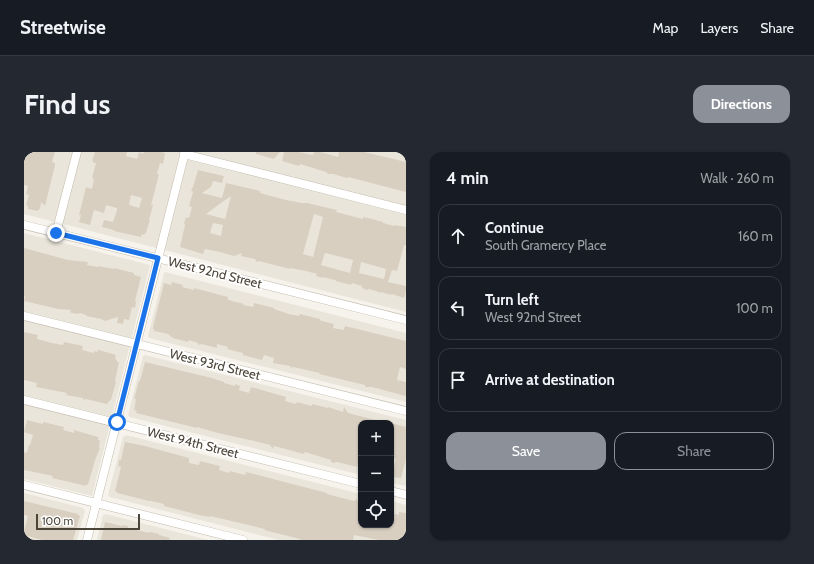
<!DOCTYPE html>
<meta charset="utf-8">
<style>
body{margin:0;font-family:Cabin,sans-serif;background:#242831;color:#f1f3f6}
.controls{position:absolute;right:12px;bottom:12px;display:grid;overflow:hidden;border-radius:8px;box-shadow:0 1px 3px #0004}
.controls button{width:36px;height:36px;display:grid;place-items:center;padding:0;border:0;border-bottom:1px solid #363941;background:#171b24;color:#f1f3f6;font:20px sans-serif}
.scale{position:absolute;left:12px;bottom:10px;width:104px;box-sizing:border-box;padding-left:4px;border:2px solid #4b4439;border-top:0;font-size:11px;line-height:14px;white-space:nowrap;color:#4b4439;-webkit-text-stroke:3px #fff;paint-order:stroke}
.stop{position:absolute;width:12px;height:12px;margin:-9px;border:3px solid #1a73e8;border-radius:50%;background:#fff}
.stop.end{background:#1a73e8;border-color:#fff;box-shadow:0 1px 4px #0008}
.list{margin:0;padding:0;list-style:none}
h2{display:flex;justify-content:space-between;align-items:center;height:52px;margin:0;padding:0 16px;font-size:17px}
h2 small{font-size:13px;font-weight:400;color:#9ea1a6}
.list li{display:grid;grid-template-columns:26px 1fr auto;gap:12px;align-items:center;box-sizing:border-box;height:64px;margin:0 8px 8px;padding:0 8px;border:1px solid #363941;border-radius:12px}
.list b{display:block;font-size:15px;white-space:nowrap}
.list p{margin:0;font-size:13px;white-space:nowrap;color:#9ea1a6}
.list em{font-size:13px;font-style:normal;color:#9ea1a6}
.actions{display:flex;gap:8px;padding:12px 16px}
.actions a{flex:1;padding:9px 0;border:1px solid #8c9099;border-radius:12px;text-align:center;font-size:14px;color:#8c9099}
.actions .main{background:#8c9099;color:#fff}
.icon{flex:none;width:22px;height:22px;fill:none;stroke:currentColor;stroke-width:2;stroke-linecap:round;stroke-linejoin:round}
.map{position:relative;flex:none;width:382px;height:388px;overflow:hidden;border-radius:12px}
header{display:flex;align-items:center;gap:24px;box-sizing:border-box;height:56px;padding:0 20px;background:#171b24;border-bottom:1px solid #363941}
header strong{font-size:19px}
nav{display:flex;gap:22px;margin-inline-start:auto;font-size:14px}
.intro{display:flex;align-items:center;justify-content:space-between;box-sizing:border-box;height:96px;padding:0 24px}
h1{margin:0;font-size:28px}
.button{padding:10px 18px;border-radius:12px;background:#8c9099;color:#fff;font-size:14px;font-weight:700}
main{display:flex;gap:24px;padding:0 24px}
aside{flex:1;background:#171b24;border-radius:12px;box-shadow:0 1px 3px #0004}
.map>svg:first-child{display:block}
.residential{fill:#eae5da}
.building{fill:#d8cfc1;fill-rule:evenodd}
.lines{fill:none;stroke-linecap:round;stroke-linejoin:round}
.minor-casing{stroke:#c2bbae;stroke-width:9}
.minor{stroke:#fff;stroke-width:8}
.route{stroke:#1a73e8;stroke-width:5}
.labels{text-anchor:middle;stroke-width:3.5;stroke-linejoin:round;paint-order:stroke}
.street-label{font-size:13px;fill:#4b4439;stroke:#fff}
</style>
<header>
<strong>Streetwise</strong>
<nav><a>Map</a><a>Layers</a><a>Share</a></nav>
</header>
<div class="intro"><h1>Find us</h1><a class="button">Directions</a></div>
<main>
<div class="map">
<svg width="382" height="388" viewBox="0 0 382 388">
<rect width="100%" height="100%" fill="#f6f3ec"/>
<path class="residential" d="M 0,0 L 382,0 L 382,160 L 0,62 Z
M 0,81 L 126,113 L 68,344 L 0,327 Z
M 141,120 L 382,181 L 382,250 L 125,186 L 124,184 L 140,121 Z
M 121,203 L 382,268 L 382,334 L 367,331 L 367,271 L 337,271 L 337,323 L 106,265 L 104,263 L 119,204 Z
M 102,283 L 337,342 L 337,373 L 367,373 L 367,349 L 382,353 L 382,388 L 255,388 L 86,345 L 84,343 L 99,285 Z
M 0,341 L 59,356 L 61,359 L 53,388 L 0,388 Z
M 82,362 L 184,388 L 73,388 L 79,363 Z"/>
<path class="building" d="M 0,0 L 31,0 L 28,10 L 31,11 L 31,13 L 21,54 L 17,50 L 16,57 L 15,57 L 14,59 L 4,57 L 4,54 L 2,53 L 5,43 L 2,42 L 4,34 L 0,33 Z
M 71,0 L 103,0 L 102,4 L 113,7 L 115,0 L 119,2 L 120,0 L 137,0 L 141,1 L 139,12 L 136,11 L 133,22 L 135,22 L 130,42 L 127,53 L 129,53 L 125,68 L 126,70 L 125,71 L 122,81 L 121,81 L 120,83 L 118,82 L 117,85 L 90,79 L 90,78 L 78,75 L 80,68 L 89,70 L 93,58 L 93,56 L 82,53 L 80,61 L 70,58 L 66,73 L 55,70 L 57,63 L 55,63 L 62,35 L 68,37 L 70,27 L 68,26 L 72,11 L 70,11 L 68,8 L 69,6 ZM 107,43 L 118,46 L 115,56 L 105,53 Z
M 232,0 L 256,0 L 250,7 L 232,2 Z
M 260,0 L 275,0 L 289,3 L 290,0 L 296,0 L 314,5 L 315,0 L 340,0 L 382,10 L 382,40 L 324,25 L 323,26 L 309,22 L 304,22 L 302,20 L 276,12 L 275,14 L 258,9 Z
M 174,18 L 200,24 L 198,31 L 189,29 L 187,35 L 178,41 L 198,46 L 202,31 L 236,39 L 236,41 L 262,48 L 278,51 L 283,51 L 313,58 L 312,60 L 339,67 L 339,65 L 344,66 L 359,70 L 359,71 L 370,74 L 370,73 L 382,75 L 382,93 L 380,93 L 373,119 L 368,118 L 364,130 L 382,134 L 382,139 L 380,146 L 368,142 L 367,143 L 357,140 L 356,141 L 355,140 L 345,137 L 343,138 L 338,136 L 338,134 L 328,131 L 327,133 L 312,129 L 311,128 L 299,125 L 299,126 L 292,124 L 293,122 L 282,119 L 266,116 L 266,117 L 235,109 L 233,110 L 231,107 L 217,104 L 218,101 L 210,104 L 192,99 L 191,99 L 181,97 L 179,102 L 156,95 L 161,73 L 160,71 L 162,65 L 165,66 L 168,55 L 165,54 L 169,40 L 167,38 L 169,35 ZM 207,44 L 201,67 L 182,62 L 197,51 ZM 290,62 L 299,65 L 289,105 L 279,102 ZM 189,71 L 199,73 L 197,84 L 186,81 ZM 301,101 L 329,108 L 326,121 L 297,113 ZM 337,110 L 362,117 L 360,127 L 335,121 Z
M 0,96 L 44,108 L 64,110 L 63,113 L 74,115 L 74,114 L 90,117 L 90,116 L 110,121 L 110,123 L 117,125 L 111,149 L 112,150 L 111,156 L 108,155 L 105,168 L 100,167 L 99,172 L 93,171 L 94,165 L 81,169 L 77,167 L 62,164 L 62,163 L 56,161 L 54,162 L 48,161 L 46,160 L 47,158 L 34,157 L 0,149 L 1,145 L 0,144 Z
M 148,130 L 159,133 L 158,135 L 170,138 L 170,136 L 204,145 L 204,148 L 220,152 L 219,153 L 229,155 L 230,151 L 250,156 L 250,157 L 265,162 L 275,164 L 276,162 L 296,167 L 296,168 L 298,169 L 310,172 L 309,176 L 320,178 L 321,174 L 382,189 L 382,217 L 376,215 L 373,228 L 382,230 L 382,244 L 355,237 L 356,237 L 348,235 L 341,235 L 341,233 L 295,222 L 296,221 L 269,215 L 267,216 L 266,214 L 249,211 L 250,206 L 240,203 L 238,208 L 219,203 L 219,201 L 203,197 L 204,195 L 193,192 L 193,196 L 177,192 L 175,193 L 174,191 L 165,188 L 164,190 L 149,186 L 144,182 L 130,179 L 130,177 L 129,177 L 129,175 L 140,131 L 147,133 Z
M 0,180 L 14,183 L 13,187 L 28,191 L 39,193 L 40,190 L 59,194 L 58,198 L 70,201 L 70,199 L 73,200 L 74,198 L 75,198 L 92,203 L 91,207 L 93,208 L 93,210 L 95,210 L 91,229 L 92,230 L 87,248 L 86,248 L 85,250 L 84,250 L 83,252 L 62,247 L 60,248 L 59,246 L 42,243 L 43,241 L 12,235 L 13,231 L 0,228 Z
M 121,210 L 188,226 L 200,230 L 200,231 L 211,234 L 211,232 L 216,234 L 215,238 L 225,241 L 227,235 L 262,245 L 261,249 L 272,252 L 273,250 L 288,254 L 288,252 L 304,256 L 304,255 L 319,260 L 320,255 L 324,261 L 355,269 L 355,271 L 337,271 L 337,299 L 333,315 L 313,310 L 310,311 L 307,310 L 307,308 L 281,300 L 280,302 L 250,294 L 249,297 L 246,293 L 230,289 L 194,281 L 173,275 L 173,276 L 112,261 L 113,259 L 110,258 L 112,247 L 110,247 L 115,229 L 116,229 Z
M 3,268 L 19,272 L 19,270 L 40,275 L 39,278 L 50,281 L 50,278 L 74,285 L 74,288 L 76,288 L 75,295 L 76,296 L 71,308 L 64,333 L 62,332 L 62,334 L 28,326 L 29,324 L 0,318 L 0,300 L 3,301 L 5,293 L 6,293 L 9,283 L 0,280 Z
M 367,271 L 382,275 L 382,307 L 377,326 L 368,325 L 372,307 L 367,305 Z
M 101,290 L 121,294 L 165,306 L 165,311 L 175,313 L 176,309 L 196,314 L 195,318 L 205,321 L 206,319 L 221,323 L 222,320 L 303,341 L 303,342 L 330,349 L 333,347 L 333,349 L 337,350 L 337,357 L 334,368 L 337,368 L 337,373 L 367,373 L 367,361 L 375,363 L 375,360 L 382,361 L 382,387 L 381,386 L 380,388 L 355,388 L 330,383 L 329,388 L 276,388 L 276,387 L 240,378 L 241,377 L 186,364 L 186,365 L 175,363 L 140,354 L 140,352 L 127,349 L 125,349 L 93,341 L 93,340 L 91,339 L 97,315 L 94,314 L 95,308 L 97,308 Z
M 0,349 L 54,362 L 54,363 L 56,364 L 49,388 L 18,388 L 0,383 L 0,379 L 4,364 L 0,363 Z
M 81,370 L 98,374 L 98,373 L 104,374 L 104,376 L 125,381 L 125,380 L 127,380 L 135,382 L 135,383 L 146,386 L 145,388 L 77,388 Z"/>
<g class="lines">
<g class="minor-casing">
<path id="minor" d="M 160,2 L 382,58
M 0,73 L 382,168
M 32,81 L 53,0
M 0,164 L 382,259
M 0,248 L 337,332
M 0,333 L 219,388
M 367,339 L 382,343
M 63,388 L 161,0"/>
</g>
<use href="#minor" class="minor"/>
</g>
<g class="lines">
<path class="route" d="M 32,81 L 134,106 L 93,270"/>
</g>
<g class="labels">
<g class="street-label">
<text transform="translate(191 120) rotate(14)" y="5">West 92nd Street</text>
<text transform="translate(191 212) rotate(14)" y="5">West 93rd Street</text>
<text transform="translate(169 290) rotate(14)" y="5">West 94th Street</text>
</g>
</g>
</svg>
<div class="controls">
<button>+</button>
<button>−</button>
<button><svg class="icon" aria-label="locate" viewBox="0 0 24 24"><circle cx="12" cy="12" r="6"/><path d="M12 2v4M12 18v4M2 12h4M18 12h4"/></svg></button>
</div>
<div class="scale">100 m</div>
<div class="stop" style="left:93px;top:270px"></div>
<div class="stop end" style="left:32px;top:81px"></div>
</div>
<aside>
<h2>4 min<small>Walk · 260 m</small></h2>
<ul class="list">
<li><svg class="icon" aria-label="ahead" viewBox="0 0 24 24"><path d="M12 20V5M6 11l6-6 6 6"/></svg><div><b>Continue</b><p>South Gramercy Place</p></div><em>160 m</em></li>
<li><svg class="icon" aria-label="left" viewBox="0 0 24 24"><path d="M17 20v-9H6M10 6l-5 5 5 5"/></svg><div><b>Turn left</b><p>West 92nd Street</p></div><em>100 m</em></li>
<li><svg class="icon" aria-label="arrive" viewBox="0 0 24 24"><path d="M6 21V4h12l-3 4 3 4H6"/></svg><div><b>Arrive at destination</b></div></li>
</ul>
<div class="actions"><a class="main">Save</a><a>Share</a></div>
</aside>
</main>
